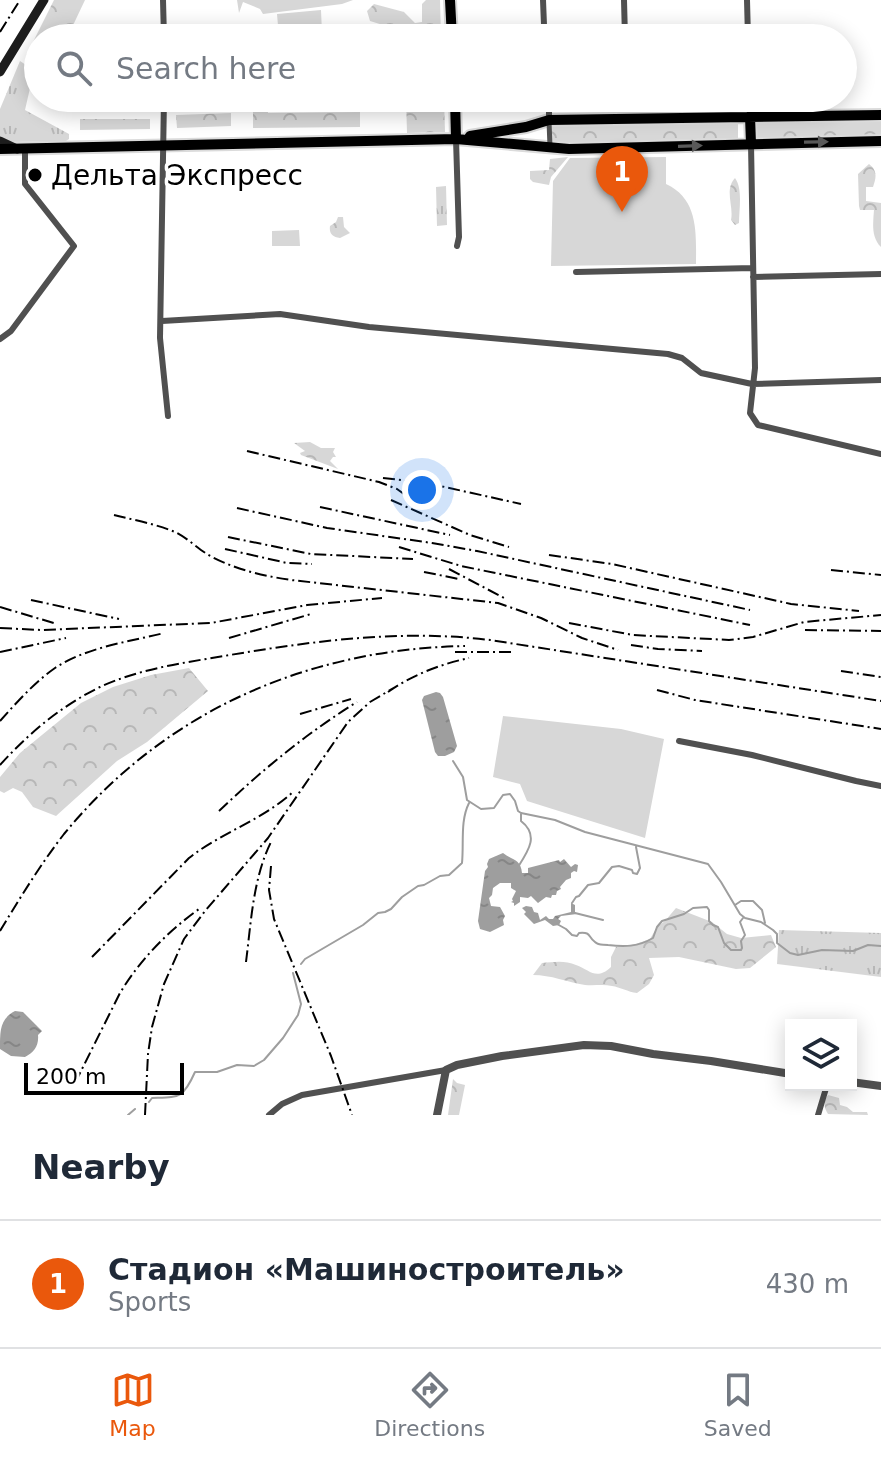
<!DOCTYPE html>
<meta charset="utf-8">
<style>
body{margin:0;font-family:"DejaVu Sans",sans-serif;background:#f2f2f3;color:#1f2937}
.controls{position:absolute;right:24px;bottom:24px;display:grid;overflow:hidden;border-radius:0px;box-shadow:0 4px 20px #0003}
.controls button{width:72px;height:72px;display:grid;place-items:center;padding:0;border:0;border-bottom:2px solid #e0e1e3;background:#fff;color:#1f2937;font:40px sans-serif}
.scale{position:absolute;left:24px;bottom:20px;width:160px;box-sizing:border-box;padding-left:8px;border:4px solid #000;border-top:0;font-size:22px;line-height:28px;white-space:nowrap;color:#000;-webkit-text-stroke:6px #fff;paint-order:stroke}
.you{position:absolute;left:422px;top:490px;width:28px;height:28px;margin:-20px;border:6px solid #fff;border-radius:50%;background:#1a73e8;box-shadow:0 0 0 12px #1a73e833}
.badge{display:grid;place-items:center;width:52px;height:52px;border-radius:50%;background:#ea580c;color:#fff;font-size:26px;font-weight:700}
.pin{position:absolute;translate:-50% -66px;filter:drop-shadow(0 2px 4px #0008)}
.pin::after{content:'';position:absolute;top:42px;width:28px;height:24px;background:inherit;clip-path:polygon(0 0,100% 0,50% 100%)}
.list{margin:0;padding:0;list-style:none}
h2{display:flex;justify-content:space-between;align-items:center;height:104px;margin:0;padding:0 32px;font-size:34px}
h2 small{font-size:26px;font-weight:400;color:#747a83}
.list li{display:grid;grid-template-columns:52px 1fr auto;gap:24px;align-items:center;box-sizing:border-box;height:128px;padding:0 32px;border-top:2px solid #e0e1e3}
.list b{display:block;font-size:30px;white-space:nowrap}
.list p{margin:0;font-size:26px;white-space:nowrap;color:#747a83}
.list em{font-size:26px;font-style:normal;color:#747a83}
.icon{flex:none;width:44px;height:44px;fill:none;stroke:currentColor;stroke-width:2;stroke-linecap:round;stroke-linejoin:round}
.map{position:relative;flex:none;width:881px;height:1115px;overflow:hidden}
.search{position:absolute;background:#fff;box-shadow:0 4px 20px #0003;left:24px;right:24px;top:24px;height:88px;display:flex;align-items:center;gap:20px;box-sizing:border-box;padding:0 28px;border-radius:44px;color:#747a83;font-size:30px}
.sheet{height:232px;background:#fff}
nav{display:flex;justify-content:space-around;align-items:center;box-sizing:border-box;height:112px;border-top:2px solid #e0e1e3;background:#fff;font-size:22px;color:#747a83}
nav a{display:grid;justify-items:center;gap:4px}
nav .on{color:#ea580c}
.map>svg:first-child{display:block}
.grass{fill:url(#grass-tufts)}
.forest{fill:url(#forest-crowns)}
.garden{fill:#d7d7d7}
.water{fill:url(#water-ripples)}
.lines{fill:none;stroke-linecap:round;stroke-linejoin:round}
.stream{stroke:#9e9e9e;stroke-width:2}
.primary-casing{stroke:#dbdbdb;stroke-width:14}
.pedestrian{stroke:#505050;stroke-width:5}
.minor{stroke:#505050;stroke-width:6}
.tertiary{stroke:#505050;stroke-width:8}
.secondary{stroke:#1d1d1d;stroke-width:9}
.primary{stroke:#000;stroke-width:10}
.rail{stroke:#000;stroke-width:2;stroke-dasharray:12 4 2 4;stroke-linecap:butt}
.oneway{fill:#595959}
.poi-dot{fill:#000;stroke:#fff;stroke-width:3}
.labels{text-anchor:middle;stroke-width:7;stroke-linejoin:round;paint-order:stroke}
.poi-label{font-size:28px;fill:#000;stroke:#fff;text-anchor:start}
</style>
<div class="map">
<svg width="881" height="1115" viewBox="0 0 881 1115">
<defs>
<pattern id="grass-tufts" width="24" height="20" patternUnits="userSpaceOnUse" patternTransform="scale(2)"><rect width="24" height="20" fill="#d7d7d7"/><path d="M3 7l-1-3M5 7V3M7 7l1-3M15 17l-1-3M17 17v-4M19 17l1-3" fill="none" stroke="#b7b7b7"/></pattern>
<pattern id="forest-crowns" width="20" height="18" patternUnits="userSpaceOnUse" patternTransform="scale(2)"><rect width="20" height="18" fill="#d7d7d7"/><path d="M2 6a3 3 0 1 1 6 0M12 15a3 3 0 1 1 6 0" fill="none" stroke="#b7b7b7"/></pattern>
<pattern id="water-ripples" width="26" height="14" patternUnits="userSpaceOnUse" patternTransform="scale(2)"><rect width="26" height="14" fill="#9e9e9e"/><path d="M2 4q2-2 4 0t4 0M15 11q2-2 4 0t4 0" fill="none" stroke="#868686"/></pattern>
</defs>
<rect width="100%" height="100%" fill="#fff"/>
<path class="grass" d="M 20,61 L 32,69 L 33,75 L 25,110 L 69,134 L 69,139 L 66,141 L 10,142 L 0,138 L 0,109 Z
M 446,186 L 447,225 L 437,226 L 436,187 Z
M 779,930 L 881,933 L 881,977 L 777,964 Z"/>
<path class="forest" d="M 54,0 L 85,0 L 67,38 L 38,38 L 38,66 L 26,56 Z
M 426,0 L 440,0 L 441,38 L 406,38 L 406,31 L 402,25 L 383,25 L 370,21 L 367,11 L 374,4 L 404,12 L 415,23 L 422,22 L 422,4 Z
M 253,98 L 267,98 L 268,113 L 360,112 L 360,127 L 253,128 Z
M 406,98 L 444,98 L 445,132 L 407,133 Z
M 231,113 L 231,126 L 177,128 L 176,115 Z
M 881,118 L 881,137 L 757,139 L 756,121 Z
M 80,119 L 150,119 L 150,129 L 80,130 Z
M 738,122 L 738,140 L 551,144 L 551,125 Z
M 568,157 L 551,177 L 549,185 L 533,182 L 530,179 L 530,171 L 549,170 L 550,159 Z
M 869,164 C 878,171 876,178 873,187 L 866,187 L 866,201 L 881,203 L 881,247 C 871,237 873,223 874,210 L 860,210 L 859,206 L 858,174 Z
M 735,178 C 743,189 739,209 739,223 L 735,225 L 731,220 C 734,206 724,190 735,178 Z
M 338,217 L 343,217 L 344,227 L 350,233 L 340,238 C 332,237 329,233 330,226 L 336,222 Z
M 310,442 L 321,448 L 335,448 L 333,452 L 336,457 L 333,457 L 330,461 L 338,469 L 301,455 L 300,453 L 305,451 L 294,443 Z
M 189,668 L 208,691 L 147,742 L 117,761 L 56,816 L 33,807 L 22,792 L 13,788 L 4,793 L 0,791 L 0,777 L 20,753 L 81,703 L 113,687 L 151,675 Z
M 676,908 L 712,922 L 727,934 L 741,938 L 771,935 L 776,947 L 750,968 L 736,969 L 679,957 L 649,958 L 654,975 L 649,984 L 637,993 C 628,992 620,987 612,986 C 603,984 594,986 585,985 C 567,982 551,975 533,975 L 542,963 C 553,962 565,960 576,965 C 590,970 596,981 611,967 L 611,957 L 616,947 L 636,944 L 650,939 L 657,927 L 665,921 Z
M 453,1079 L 457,1083 L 465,1085 L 459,1115 L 448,1115 Z
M 828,1095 L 839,1098 L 840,1105 L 847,1107 L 853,1112 L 867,1112 L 868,1115 L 828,1114 C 824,1108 823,1101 828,1095 Z"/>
<path class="garden" d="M 237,0 L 353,0 L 342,4 L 263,14 L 260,9 L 243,2 L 239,13 Z
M 321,10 L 322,33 L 279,37 L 277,14 Z
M 666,157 L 666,184 C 699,199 696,234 696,264 L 551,266 L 553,181 L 570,158 Z
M 299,230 L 300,246 L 272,246 L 272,231 Z
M 503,716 L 621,729 L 664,739 L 645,838 L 527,801 L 520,784 L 493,777 Z"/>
<path class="water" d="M 436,692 L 440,693 L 443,697 L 457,746 L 454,752 L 445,756 L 438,756 L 435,752 L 422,700 L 424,696 Z
M 503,853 C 512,860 521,859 522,873 L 528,873 L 528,868 L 559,860 L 560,862 L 564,859 L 571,867 L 575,864 L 578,865 L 577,872 L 574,871 L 571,873 L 571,878 L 566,880 L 560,887 L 561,889 L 557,891 L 556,895 L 552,895 L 551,898 L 546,897 L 538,903 L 531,896 L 528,898 L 520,897 L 520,902 L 514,906 L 514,903 L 511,902 L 513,901 L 512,899 L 516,891 L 511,888 L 511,883 L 500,883 L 493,888 L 492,895 L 489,898 L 491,906 L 500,907 L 505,916 L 503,920 L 504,925 L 490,932 L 480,929 L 478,921 L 485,871 L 488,867 L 487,864 L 489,859 Z
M 571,903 L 575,905 L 575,912 L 577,914 L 561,916 L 558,919 L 561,921 L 559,925 L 553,926 L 545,920 L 534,924 L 524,914 L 526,912 L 522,908 L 526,906 L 532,907 L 534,912 L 538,913 L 540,920 L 546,916 L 549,919 L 553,919 L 555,916 L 571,912 Z
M 15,1011 L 23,1012 L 42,1031 L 38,1035 C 39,1046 34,1052 25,1057 L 11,1056 L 0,1049 C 0,1030 0,1019 15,1011 Z"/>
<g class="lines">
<path class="stream" d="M 453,761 L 463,777 L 467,800 L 481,809 L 494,808 L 503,795 L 510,794 L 515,801 L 518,811 L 521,813 L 555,820 L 585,832 L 708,864 L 721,882 L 740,914 L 745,918 L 761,922 L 773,930 L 777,934 L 777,943 L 790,953 L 798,955 L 822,950 L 853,951 L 868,945 L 881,946
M 518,867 C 529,850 539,835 521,821 L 521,814
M 572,903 L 576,897 L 579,896 L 588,885 L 599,883 L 612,867 L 619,866 L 632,870 L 633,873 L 637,874 L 640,868 L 636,847
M 735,905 L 741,901 L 753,901 L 762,910 L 765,923
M 575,913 L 603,920
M 557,924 L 566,929 L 572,935 L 577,936 L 579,933 C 592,932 587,936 595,942 C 599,946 603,944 608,945 C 624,947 638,947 653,938 L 657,927 L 662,921 L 684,914 L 693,908 L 707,907 L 709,910 L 709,921 L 713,925 L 718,927 L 724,943 L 731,950 L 741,950 L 742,948 L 741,941 L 745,935 L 740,922 L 743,918
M 301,964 L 305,959 L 363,925 L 378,913 L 385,912 L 391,909 L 402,897 L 418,886 L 424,885 L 440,876 L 449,875 L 462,863 C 464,843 460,821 469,803
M 149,1102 L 152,1098 C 179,1097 183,1099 195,1072 L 217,1072 L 237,1065 L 254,1066 L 264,1060 L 283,1038 L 298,1015 L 301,1004 L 293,973
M 128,1115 L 135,1109"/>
<g class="primary-casing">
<path id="primary" d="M 450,0 L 452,38
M 455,98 L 456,139
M 750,116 L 751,144
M 470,136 L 526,127 L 549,120 L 881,115
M 0,149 L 456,139 L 569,149 L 881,141"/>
</g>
<path class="pedestrian" d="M 549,121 L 550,147"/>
<path class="minor" d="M 163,0 L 164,38
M 543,0 L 544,25 L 548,38
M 624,0 L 625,38
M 747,0 L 748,38
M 164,98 L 160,338 L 168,416
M 549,98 L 549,120
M 749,98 L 750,116
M 456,139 L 459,237 L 457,246
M 751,144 L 755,368 L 750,413 L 758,425 L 881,454
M 576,272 L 753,268
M 753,277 L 881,274
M 162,321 L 280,314 L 369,327 L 668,354 L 682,358 L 701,373 L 752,384 L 881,380
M 0,339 L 11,331 L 74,246 L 25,184 L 25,149
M 679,741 L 752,755 L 856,781 L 881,786
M 269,1115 L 282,1104 L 302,1095 L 446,1070
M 818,1115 L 827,1085"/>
<path class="tertiary" d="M 851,1082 L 881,1086
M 437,1115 L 446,1070 L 457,1065 L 502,1056 L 584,1045 L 611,1046 L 653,1054 L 711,1061 L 791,1074"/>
<path class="secondary" d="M 0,72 L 44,0
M 0,141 L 17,149"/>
<use href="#primary" class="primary"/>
<path class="rail" d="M 0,32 L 20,0
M 247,451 L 379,482 L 397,489 L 415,502
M 383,478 L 427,483 L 521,504
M 391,500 L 470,535 L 509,547
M 320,507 L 450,535
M 237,508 L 327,528 L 432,543 L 477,551 L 750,610
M 114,515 C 134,520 156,524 175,532 C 189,539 199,550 212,557 C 237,570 264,576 291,580 L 498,603 L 541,618 L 582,638 L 618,650
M 228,537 L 311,554 L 413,559
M 399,547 L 461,566 L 750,625
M 225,549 L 287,563 L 312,564
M 549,555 L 612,564 L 791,604 L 859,611
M 449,569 L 506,599
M 831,570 L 881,575
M 424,572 L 459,579
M 31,600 L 119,619
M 0,607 L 57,624
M 569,623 L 633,635 L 729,640 L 753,637 L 804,622 L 881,615
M 0,628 L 41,630 L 211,623 L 307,605 L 382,598
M 805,630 L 881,631
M 229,638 L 311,614
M 631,645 L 658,649 L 702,651
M 0,652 L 66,638
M 455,652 L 511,652
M 841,671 L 881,677
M 657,690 L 695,700 L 881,729
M 388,692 C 412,675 441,664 469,658
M 300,714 L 351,699
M 0,721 C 17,702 35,682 55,668 C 87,647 128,642 164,633
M 0,765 C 29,733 61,706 100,687 C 139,669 182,663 224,656 C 312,641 401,629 490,640 L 881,701
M 219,811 C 262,770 307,733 357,702
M 271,866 L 269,890 L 274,919 L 331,1056 L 352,1115
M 0,931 C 20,898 40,865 64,834 C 165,711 307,649 465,646
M 92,957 L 189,858 C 222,832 263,820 294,791
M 246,962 C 251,923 253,878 271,842
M 75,1083 L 120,993 C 140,960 167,932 199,909
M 145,1115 L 148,1054 L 152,1027 L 164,984 L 184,939 L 205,911 L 268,838 L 348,722 L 370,702 L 397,686"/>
</g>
<defs><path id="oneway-solid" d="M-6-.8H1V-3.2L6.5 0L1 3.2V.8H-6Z" transform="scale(2)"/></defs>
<g class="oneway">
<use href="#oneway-solid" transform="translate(816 142) rotate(-1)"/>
<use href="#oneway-solid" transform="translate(690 146) rotate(-2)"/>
</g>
<circle class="poi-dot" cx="35" cy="175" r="8"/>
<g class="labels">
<g class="poi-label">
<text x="51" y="185">Дельта Экспресс</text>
</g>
</g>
</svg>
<div class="controls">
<button><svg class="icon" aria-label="layers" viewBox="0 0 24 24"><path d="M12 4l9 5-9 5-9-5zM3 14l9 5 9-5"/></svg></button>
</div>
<div class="scale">200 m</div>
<div class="you"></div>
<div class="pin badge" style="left:622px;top:212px">1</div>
<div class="search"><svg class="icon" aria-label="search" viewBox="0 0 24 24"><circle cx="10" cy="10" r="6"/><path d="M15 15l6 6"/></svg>Search here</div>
</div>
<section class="sheet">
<h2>Nearby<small></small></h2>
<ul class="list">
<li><span class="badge">1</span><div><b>Стадион «Машиностроитель»</b><p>Sports</p></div><em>430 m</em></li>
</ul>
</section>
<nav>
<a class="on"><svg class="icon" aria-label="map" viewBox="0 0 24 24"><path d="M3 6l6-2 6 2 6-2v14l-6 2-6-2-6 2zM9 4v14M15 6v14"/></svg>Map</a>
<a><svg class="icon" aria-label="directions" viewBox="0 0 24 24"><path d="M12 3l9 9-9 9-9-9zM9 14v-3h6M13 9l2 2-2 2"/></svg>Directions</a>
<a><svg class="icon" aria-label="saved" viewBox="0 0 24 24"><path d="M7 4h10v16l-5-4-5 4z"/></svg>Saved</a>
</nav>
